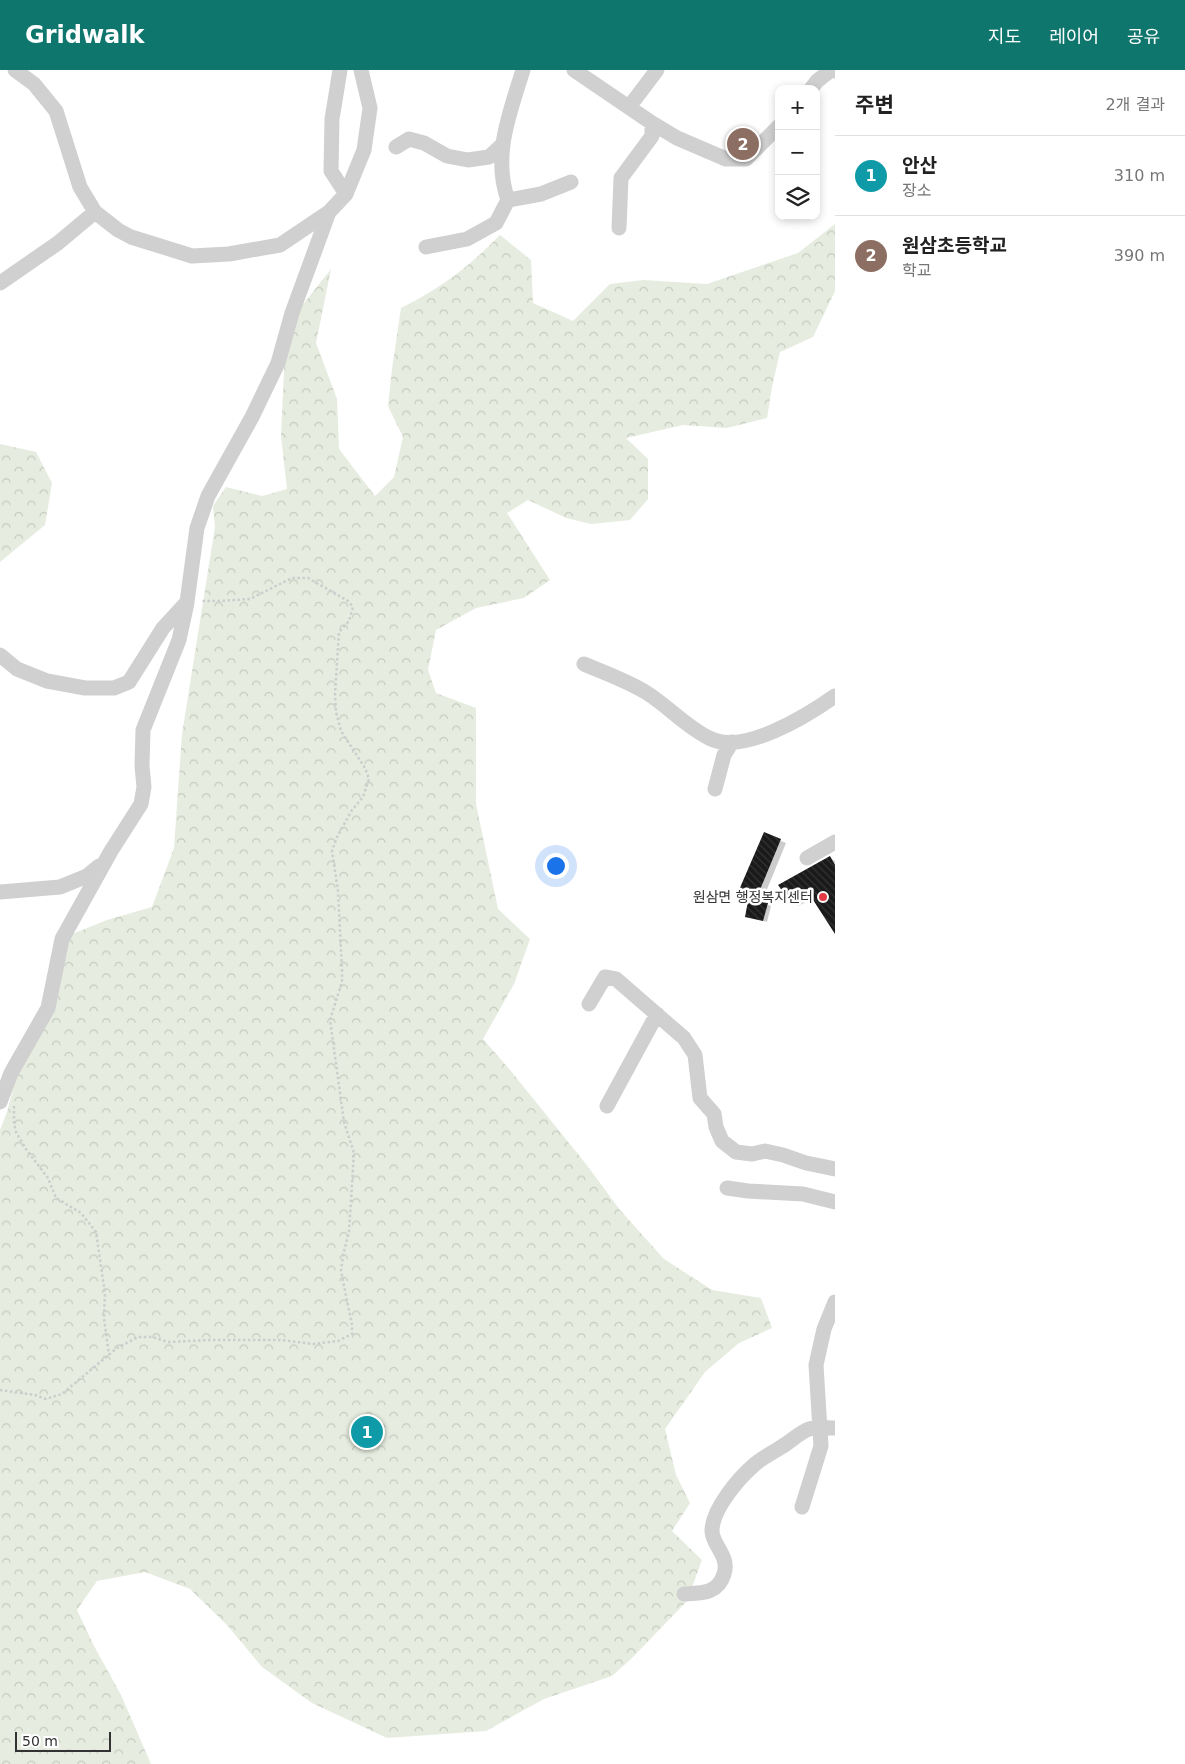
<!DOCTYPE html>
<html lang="ko">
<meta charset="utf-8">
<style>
body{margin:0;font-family:"DejaVu Sans","Noto Sans KR",sans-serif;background:#f6f6f6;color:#222}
.controls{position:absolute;right:15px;top:15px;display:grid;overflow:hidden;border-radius:10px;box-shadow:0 2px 8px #0003}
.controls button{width:45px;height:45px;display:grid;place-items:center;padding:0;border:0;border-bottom:1px solid #e0e0e0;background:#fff;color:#222;font:25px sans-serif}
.scale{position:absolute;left:15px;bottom:12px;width:96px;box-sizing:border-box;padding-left:5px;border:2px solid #333;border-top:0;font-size:14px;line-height:18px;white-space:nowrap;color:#333;-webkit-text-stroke:4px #fff;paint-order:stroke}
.you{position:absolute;left:555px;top:795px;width:18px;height:18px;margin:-12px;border:4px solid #fff;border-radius:50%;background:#1a73e8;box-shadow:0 0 0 8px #1a73e833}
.badge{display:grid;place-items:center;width:32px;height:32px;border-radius:50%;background:#0f766e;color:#fff;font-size:16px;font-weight:700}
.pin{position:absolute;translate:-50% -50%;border:2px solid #fff;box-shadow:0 1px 5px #0006}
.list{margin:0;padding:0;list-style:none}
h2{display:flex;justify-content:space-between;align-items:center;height:65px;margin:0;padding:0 20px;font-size:21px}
h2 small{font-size:16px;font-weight:400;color:#767676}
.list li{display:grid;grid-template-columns:32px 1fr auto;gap:15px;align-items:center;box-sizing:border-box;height:80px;padding:0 20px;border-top:1px solid #e0e0e0}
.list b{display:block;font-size:19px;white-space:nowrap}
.list p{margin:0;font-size:16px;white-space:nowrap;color:#767676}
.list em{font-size:16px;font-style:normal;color:#767676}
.icon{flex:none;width:28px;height:28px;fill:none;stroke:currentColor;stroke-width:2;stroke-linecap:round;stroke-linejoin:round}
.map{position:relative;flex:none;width:835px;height:1694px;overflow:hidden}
header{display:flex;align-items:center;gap:30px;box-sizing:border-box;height:70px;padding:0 25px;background:#0f766e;color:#fff}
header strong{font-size:24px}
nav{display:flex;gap:28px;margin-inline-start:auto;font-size:18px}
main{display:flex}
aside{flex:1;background:#fff}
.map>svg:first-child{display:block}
.forest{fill:url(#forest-crowns)}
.shadow{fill:#0003}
.building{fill:url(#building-back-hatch)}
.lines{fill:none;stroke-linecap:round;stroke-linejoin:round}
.path{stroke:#cdcdcd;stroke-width:2.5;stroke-dasharray:2.5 2.5;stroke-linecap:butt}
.minor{stroke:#d0d0d0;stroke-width:15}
.poi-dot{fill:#e63946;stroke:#fff;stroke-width:2}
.labels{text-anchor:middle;stroke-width:5;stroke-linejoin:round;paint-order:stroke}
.poi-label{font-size:14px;fill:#333;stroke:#fff;text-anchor:end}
</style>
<header>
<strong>Gridwalk</strong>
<nav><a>지도</a><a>레이어</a><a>공유</a></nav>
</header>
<main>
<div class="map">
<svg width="835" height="1694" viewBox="0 0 835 1694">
<defs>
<pattern id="forest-crowns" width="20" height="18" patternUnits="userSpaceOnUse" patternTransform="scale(1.25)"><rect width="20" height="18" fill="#e6ecdf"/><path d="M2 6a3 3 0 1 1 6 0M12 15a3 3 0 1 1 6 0" fill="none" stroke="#c6cbc0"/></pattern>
<pattern id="building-back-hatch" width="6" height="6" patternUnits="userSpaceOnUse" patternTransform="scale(1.25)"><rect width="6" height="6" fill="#1a1a1a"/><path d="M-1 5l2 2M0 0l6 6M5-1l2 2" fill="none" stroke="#333"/></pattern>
</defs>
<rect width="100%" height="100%" fill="#fff"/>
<path class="forest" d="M 835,154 L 835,221 L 813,267 L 780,282 L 772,317 L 767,348 L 727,358 L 683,355 L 626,368 L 648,389 L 648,429 L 630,450 L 591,454 L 566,448 L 528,430 L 507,443 L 550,510 L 524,528 L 476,538 L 436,560 L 428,600 L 436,623 L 476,638 L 476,734 L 498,839 L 530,869 L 514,914 L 483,969 L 510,1000 L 586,1094 L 620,1140 L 664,1189 L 712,1220 L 761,1228 L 772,1258 L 739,1273 L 705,1302 L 665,1359 L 676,1405 L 690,1433 L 672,1461 L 702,1490 L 687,1531 L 631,1589 L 612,1606 L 544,1629 L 486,1661 L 387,1668 L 312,1633 L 262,1597 L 227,1555 L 190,1519 L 145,1502 L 97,1511 L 77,1540 L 93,1574 L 121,1625 L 151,1694 L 0,1694 L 0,1060 L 7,1042 L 19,996 L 70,865 L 107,850 L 152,837 L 174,778 L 182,664 L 215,457 L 213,436 L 226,417 L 262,426 L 287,419 L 281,366 L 285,280 L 301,237 L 331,199 L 316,273 L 337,329 L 339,379 L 375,426 L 394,407 L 403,367 L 388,336 L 392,299 L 401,238 C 440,219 470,196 500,165 L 531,190 L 533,233 L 573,251 L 610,214 L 643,210 L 707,214 L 798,183 Z
M 0,374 L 36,382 L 52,413 L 45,455 L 0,492 Z"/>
<path class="shadow" d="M 764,764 L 786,773 L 763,829 L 746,823 Z
M 830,788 L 835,791 L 835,862 L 813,828 L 799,836 L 791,831 Z
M 767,834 L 771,836 L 767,852 L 746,846 Z"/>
<path class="building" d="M 764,762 L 781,769 L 757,827 L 739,820 Z
M 830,786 L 835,795 L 835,864 L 808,822 L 790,832 L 778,815 Z
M 752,829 L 768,833 L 763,851 L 745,847 L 748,831 Z"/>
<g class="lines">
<path class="path" d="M 14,1036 L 14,1053 L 16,1062 L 26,1079 L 48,1108 L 56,1128 L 81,1143 L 96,1162 L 105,1224 L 104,1248 L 109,1285
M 0,1320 L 35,1325 L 46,1329 L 62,1324 L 117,1278 L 138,1267 L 152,1267 L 168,1272 L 209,1270 L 281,1270 L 313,1274 L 338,1271 L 352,1264 L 352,1255 L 341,1201 L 343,1185 L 349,1162 L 354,1083 L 344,1052 L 330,950 L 342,912 L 342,900 L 338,821 L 332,781 L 337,767 L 352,740 L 363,727 L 369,709 L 365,698 L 341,661 L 336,642 L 335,624 L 339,562 L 349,551 L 353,537 L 348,531 L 308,508 L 292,508 L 250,529 L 220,531 L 201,531"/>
<path class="minor" d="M 15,0 L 34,14 L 56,41 L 80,117 L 95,142 L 118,160 L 131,167 L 192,186 L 229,184 L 280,175 L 329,142 L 346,124 L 364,80 L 370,38 L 361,0
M 340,0 L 332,49 L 331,101 L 346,124
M 574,0 L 652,53 L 677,68 L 726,89 L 746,89 L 779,56
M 811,19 L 817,11 L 831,0 L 835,1
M 629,37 L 657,0
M 396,77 L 409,69 L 424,73 L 447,86 L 468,90 L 489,87 L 503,74
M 508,130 L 541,124 L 571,112
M 619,158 L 621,108 L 652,66 L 652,53
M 426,177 L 467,169 L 496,153 L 508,130 C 492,86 510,42 523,0
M 0,213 L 58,173 L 95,142
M 0,585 L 17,599 L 47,611 L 85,618 L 114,618 L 129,612 L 163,558 L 187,532 L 197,458 L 208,426 L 252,347 L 278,293 L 292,243 L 329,142
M 584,594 C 605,603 628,611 647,623 C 669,637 685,656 709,668 C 743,686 808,645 835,626
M 715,719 L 724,685 L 732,672
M 807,788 L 835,772
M 0,822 L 60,817 L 87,806 L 99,796
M 589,934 L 605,907 L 616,909 L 684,968 L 695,985 L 700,1028 L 714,1044 L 716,1057 L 722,1071 L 736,1082 L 752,1084 L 765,1081 L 783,1085 L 806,1093 L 835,1099
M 0,1032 L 11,1003 L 48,938 L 62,869 L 111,781 L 141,734 L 144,717 L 142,696 L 143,660 L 179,570 L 187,533
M 607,1036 L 657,944
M 727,1118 L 748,1121 L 803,1124 L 835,1132
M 802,1437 L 821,1376 L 816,1295 L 824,1259 L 835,1232
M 684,1524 C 701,1523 718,1524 724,1504 C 730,1486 712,1475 712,1461 C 712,1439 739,1408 754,1395 C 764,1386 776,1381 786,1374 C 793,1369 801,1362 809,1359 C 818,1356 826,1358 835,1358"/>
</g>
<circle class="poi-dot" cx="823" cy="827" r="5"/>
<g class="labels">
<g class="poi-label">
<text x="813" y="832">원삼면 행정복지센터</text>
</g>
</g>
</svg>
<div class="controls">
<button>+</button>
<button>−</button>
<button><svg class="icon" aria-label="layers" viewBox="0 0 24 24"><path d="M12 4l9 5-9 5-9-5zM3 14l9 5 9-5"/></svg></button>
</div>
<div class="scale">50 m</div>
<div class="you"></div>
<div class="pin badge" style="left:367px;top:1362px;background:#0f9aa8">1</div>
<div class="pin badge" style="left:743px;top:74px;background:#8d6e63">2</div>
</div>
<aside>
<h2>주변<small>2개 결과</small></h2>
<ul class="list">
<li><span class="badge" style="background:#0f9aa8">1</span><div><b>안산</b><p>장소</p></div><em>310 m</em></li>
<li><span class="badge" style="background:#8d6e63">2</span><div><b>원삼초등학교</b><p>학교</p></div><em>390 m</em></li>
</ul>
</aside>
</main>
